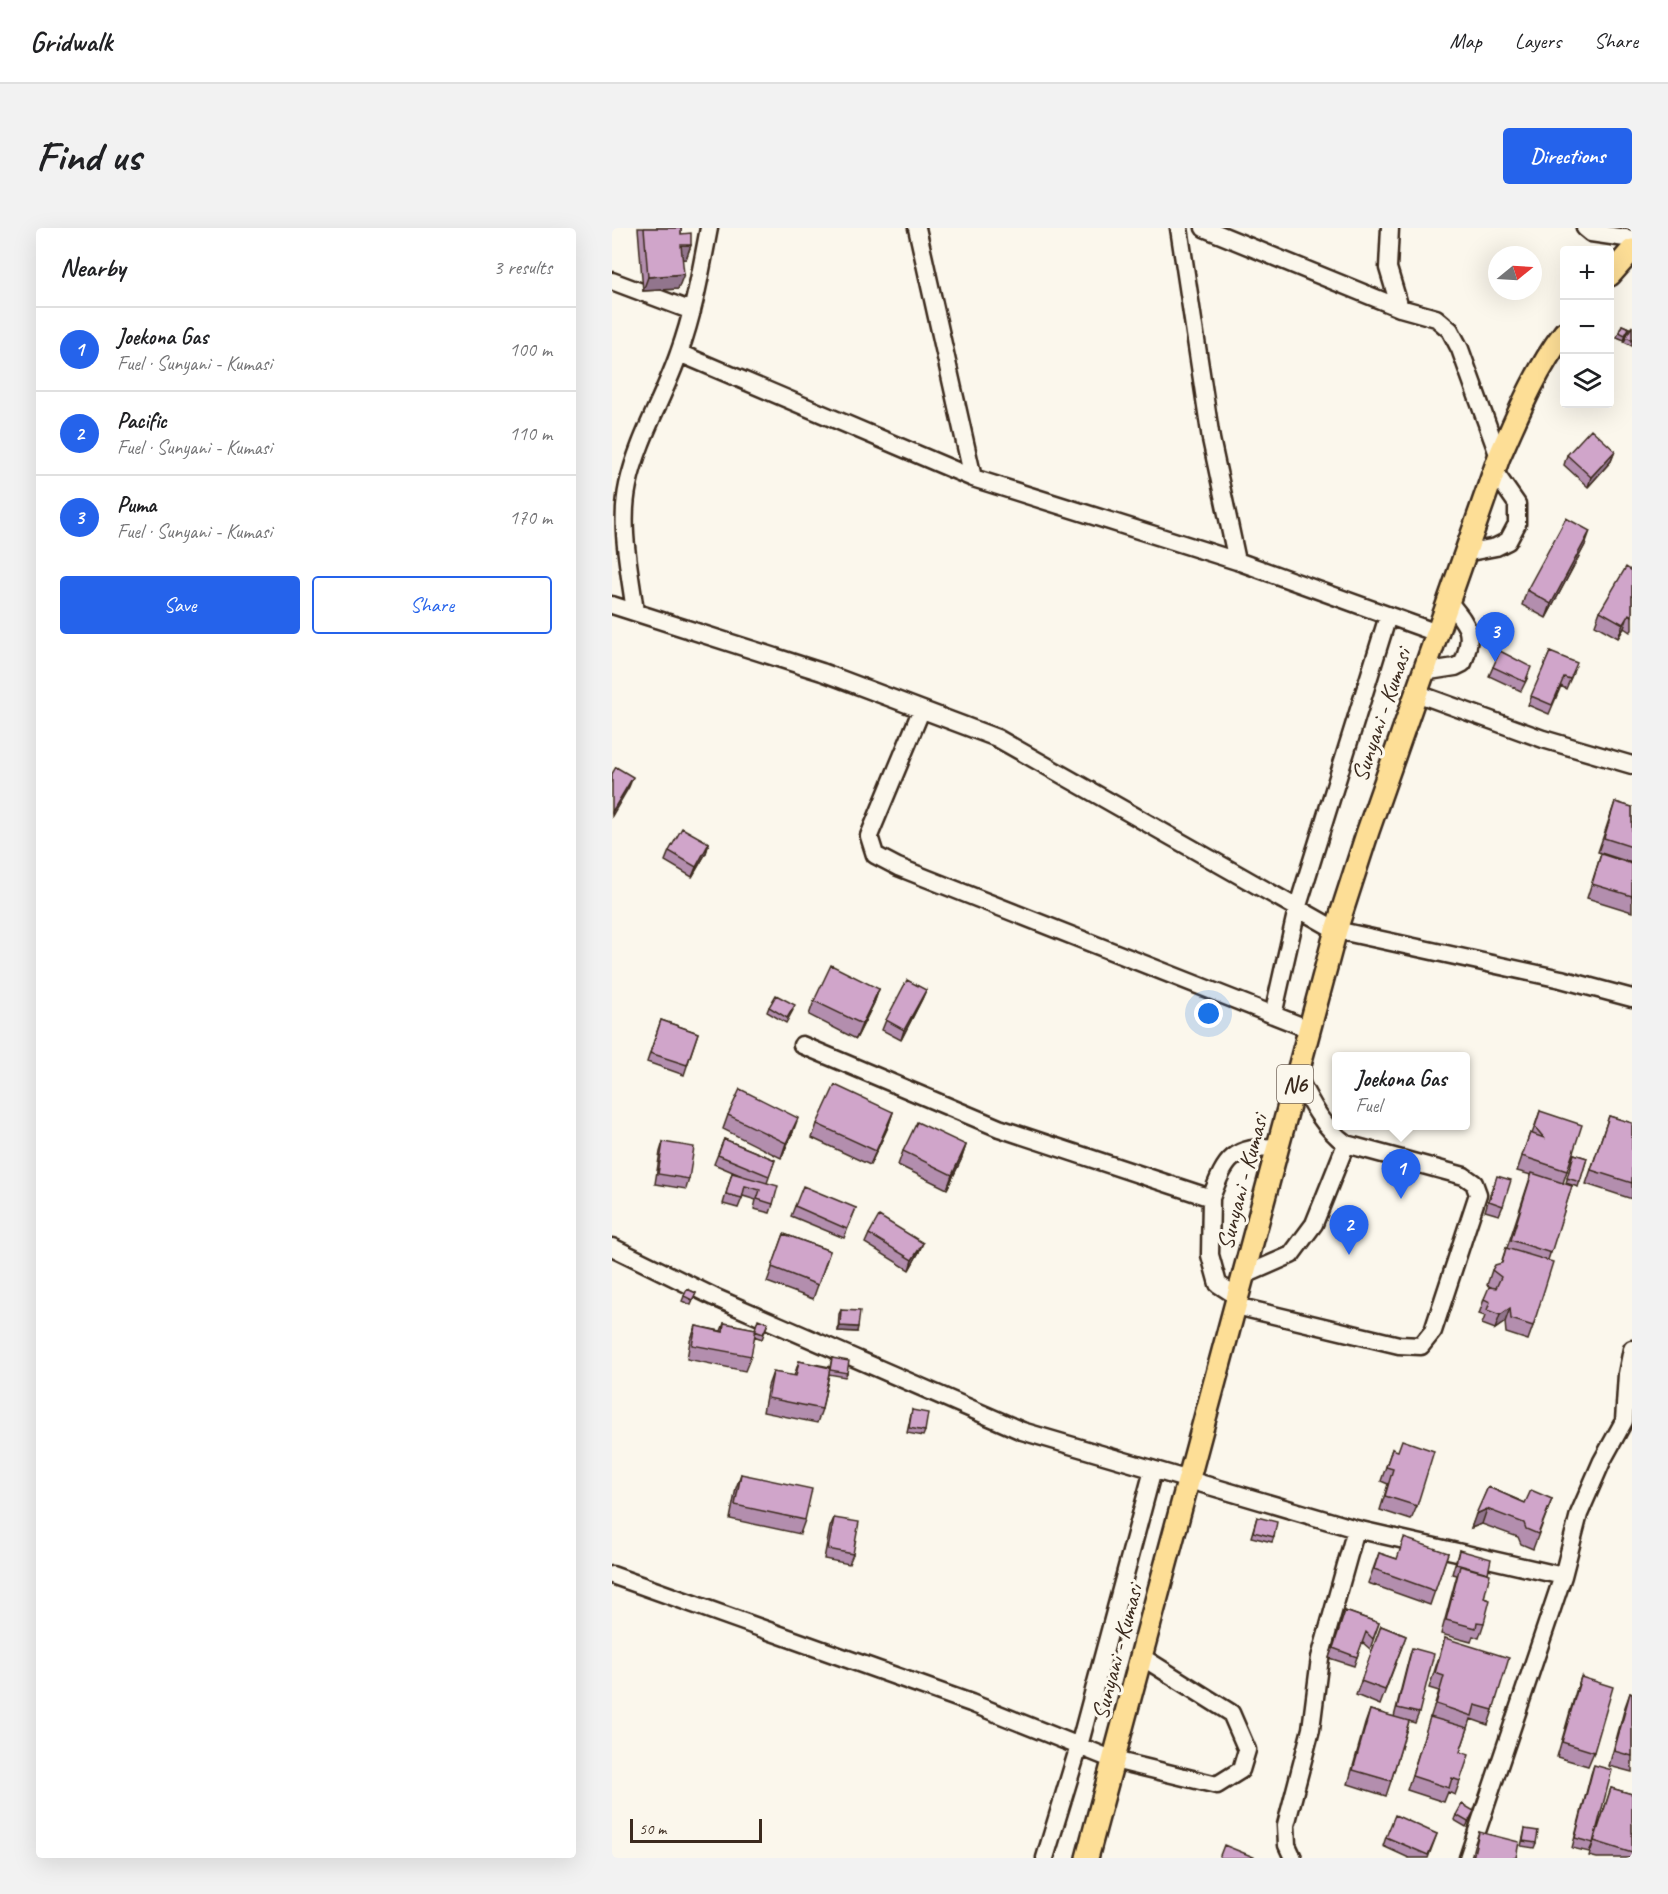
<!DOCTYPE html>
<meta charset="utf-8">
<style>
body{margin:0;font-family:Caveat,sans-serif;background:#f2f2f2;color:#202124}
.controls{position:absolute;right:18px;top:18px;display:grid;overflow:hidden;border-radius:6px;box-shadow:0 6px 24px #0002}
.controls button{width:54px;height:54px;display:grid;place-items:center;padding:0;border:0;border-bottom:2px solid #e0e0e0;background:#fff;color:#202124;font:30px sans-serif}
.compass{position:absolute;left:876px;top:18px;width:54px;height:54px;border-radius:50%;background:#fff;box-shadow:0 6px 24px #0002;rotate:72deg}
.scale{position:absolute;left:18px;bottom:15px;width:132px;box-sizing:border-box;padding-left:6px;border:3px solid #3b2a1e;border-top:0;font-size:16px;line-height:21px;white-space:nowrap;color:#3b2a1e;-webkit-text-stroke:4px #fbf7ec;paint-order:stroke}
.you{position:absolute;left:597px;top:786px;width:21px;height:21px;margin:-15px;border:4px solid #fff;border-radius:50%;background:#1a73e8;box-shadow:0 0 0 9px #1a73e833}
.badge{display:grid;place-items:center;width:39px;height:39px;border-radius:50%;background:#2563eb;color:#fff;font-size:20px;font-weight:700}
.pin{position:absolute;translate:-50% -50px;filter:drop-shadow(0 2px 3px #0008)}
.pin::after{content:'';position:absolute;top:32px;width:21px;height:18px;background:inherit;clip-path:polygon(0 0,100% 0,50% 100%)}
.popup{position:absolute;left:720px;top:824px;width:138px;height:78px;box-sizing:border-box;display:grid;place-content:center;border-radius:6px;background:#fff;filter:drop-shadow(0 2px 4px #0005);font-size:20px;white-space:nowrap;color:#757577}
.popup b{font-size:22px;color:#202124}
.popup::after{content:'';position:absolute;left:50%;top:100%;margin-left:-12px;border:12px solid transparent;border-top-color:#fff}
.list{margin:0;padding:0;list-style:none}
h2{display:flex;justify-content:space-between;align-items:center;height:78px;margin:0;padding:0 24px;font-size:26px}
h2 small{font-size:20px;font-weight:400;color:#757577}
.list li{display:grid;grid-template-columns:39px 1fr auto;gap:18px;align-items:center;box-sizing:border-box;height:84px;padding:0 24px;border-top:2px solid #e0e0e0}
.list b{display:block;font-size:22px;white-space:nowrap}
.list p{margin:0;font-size:20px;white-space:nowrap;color:#757577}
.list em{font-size:20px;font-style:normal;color:#757577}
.actions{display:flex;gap:12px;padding:18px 24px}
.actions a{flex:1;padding:14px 0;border:2px solid #2563eb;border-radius:6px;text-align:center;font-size:21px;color:#2563eb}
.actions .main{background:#2563eb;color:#fff}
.icon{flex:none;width:33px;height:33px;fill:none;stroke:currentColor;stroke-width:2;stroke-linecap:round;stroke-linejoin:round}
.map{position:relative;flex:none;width:1020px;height:1630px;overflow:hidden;border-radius:6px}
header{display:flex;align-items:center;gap:36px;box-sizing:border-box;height:84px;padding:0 30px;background:#fff;border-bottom:2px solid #e0e0e0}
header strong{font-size:28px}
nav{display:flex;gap:33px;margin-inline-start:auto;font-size:21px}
.intro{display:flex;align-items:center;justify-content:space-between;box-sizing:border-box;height:144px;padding:0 36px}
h1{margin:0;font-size:42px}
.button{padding:15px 27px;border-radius:6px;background:#2563eb;color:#fff;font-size:21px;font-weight:700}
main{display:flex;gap:36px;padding:0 36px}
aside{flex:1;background:#fff;border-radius:6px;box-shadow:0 6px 24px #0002}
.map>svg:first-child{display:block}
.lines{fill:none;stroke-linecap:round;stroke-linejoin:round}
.minor-casing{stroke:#3b2a1e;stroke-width:21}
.major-casing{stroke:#3b2a1e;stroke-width:26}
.minor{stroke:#fbf7ec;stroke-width:16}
.major{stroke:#fdde96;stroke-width:21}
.wall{fill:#b38eae;stroke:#3b2a1e;stroke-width:1.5}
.shaded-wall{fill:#92748d;stroke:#3b2a1e;stroke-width:1.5}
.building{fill:#d0a5ca;stroke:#3b2a1e;stroke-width:1.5}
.labels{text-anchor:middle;stroke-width:6;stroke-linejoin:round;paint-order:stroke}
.shield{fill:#fbf7ec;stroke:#75685c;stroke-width:1.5}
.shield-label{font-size:22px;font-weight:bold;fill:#3b2a1e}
.street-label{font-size:24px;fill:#3b2a1e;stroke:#fbf7ec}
</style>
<header>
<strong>Gridwalk</strong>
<nav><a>Map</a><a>Layers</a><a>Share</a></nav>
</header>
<div class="intro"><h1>Find us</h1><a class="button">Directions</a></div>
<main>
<aside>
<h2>Nearby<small>3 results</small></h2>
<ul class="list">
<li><span class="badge">1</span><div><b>Joekona Gas</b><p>Fuel · Sunyani - Kumasi</p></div><em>100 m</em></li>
<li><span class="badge">2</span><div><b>Pacific</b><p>Fuel · Sunyani - Kumasi</p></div><em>110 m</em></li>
<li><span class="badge">3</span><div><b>Puma</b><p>Fuel · Sunyani - Kumasi</p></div><em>170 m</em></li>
</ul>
<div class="actions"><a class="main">Save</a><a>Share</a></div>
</aside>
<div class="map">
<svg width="1020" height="1630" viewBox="0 0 1020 1630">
<rect width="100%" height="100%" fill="#fbf7ec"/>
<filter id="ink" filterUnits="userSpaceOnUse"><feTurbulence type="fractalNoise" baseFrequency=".0167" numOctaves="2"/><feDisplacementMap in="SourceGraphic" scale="12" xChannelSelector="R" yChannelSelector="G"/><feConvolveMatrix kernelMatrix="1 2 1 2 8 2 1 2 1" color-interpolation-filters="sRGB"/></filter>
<g filter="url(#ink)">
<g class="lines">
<g class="minor-casing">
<path id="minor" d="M 305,0 L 361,250
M 567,0 L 599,211 L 625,333
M 592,0 L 788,80 L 824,90 L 838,102 L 848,121 L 887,229
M 778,0 L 776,40 L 788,80
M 973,0 L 979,5 L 1020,11
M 0,53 L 80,83
M 67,125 L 361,250 L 625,333 L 825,405
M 853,325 L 884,319 L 896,313 L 905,296 L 905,276 L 882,243
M 0,377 L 210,444 L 385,510 L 724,702 L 949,751 L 1020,770
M 23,384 C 18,343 7,299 16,257 C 26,211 52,169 67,125 C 82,84 89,42 97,0
M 811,444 L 843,439 L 851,435 C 863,403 856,398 836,373
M 804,465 L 931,511 L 1020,537
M 309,483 L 257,608 L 263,627 L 286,639 L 697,801
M 661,787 L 685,681 L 776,388
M 190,817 L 387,900 L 599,970 C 614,929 621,919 666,919
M 599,970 L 598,1027 L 606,1056 L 626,1069
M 0,1019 L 102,1069 L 410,1203 L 744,1301 L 951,1348
M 631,1048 L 679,1027 L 702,996 L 734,916 C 710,898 699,875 685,848
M 624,1078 L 787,1117 L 809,1118 L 821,1103 L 866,966 L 862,955 L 852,948 L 734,916
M 0,1347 L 359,1475 L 502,1532 L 605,1557 L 629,1542 L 635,1522 L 619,1485 L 530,1429
M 433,1630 L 467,1518 L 541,1242
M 681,1630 L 675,1617 L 674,1597 L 699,1501 L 708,1430 L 744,1301
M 856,1630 L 951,1348 L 967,1286 L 990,1233 L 1012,1193 L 1015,1146 L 1020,1121"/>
</g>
<g class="major-casing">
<path id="major" d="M 998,47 L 1020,22
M 475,1630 L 724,702 L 756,603 L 887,229 C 906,186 924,142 952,105"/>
</g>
<use href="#minor" class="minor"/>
<use href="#major" class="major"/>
</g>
<path class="wall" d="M 26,0 L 69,0 L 69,6 L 79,17 L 74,31 L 70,31 L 66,61 L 31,63 Z
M 1010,97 L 1017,100 L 1012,112 L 1005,109 Z
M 1020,98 L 1020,118 L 1012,114 Z
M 1003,223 L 999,233 L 976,259 L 952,237 L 955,227 Z
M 973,317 L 934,390 L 910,377 L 915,362 Z
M 1020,343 L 1020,402 L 1018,404 L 1012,400 L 1006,410 L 983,397 L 988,383 Z
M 938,424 L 961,445 L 954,461 L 949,458 L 937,486 L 916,477 Z
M 881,439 L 916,449 L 909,463 L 877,448 Z
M 1003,574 L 1020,579 L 1020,635 L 986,624 Z
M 97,615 L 94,625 L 80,649 L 53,633 L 57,623 Z
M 989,626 L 1020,636 L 1020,684 L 975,670 Z
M 267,761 L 262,775 L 244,811 L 197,787 L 202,773 Z
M 314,762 L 310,771 L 289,812 L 270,802 L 274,792 Z
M 157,779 L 181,782 L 174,795 L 155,784 Z
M 49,792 L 86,805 L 72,847 L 35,834 Z
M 928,883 L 955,943 L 951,955 L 960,958 L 936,1032 L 921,1098 L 916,1112 L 894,1105 L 893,1094 L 883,1101 L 870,1096 L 873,1088 L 867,1086 L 872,1071 L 879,1059 L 875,1057 L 880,1042 L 889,1035 L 894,1020 L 895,1020 L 919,947 L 905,943 L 918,905 L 920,906 Z
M 281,884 L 276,899 L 258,937 L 200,910 L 205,896 Z
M 116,887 L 181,904 L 169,930 L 111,901 Z
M 997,888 L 1020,895 L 1020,971 L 974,956 Z
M 112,911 L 163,932 L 155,955 L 161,976 L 158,985 L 142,981 L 144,972 L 131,968 L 126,980 L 111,976 L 120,945 L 130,948 L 102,936 Z
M 51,914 L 77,951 L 74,961 L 43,956 L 48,924 Z
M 354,917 L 349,932 L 335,961 L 286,937 L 291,923 Z
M 962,926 L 975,930 L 966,959 L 954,955 Z
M 881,957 L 891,978 L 887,987 L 873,983 Z
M 183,978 L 244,980 L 232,1010 L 179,988 Z
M 172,1006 L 218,1023 L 201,1071 L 155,1054 Z
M 257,1006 L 307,1024 L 297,1042 L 253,1015 Z
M 75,1061 L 84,1065 L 79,1077 L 70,1073 Z
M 229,1082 L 245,1104 L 226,1103 L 227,1086 Z
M 112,1095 L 143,1101 L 156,1095 L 150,1111 L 142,1108 L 139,1128 L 133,1143 L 75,1131 L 78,1113 L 84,1098 L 109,1103 Z
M 220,1130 L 235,1145 L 233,1149 L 217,1146 L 210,1181 L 205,1195 L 151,1184 L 156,1158 L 161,1144 L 182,1148 L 187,1133 L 218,1139 Z
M 300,1182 L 313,1203 L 311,1208 L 295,1205 Z
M 780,1221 L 805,1278 L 799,1292 L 768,1282 L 776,1256 L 769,1253 Z
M 129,1246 L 193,1292 L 188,1306 L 118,1291 L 124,1260 Z
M 876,1259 L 913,1275 L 940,1271 L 921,1321 L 909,1316 L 906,1309 L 870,1296 L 859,1300 Z
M 645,1289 L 662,1309 L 660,1314 L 639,1309 Z
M 222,1290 L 241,1326 L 237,1336 L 212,1331 L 218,1299 Z
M 847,1322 L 876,1345 L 872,1370 L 872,1395 L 867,1410 L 861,1408 L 859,1414 L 829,1406 L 845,1347 L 840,1346 Z
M 767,1325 L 785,1331 L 836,1325 L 818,1377 L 756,1355 Z
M 733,1383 L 767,1395 L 758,1421 L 750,1414 L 742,1438 L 717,1430 Z
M 769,1398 L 794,1408 L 768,1477 L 744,1467 Z
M 833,1410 L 881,1482 L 876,1497 L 859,1491 L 848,1524 L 848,1553 L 843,1567 L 836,1564 L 832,1574 L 795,1562 L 827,1463 L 817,1460 Z
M 800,1420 L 807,1485 L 803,1495 L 797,1493 L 779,1553 L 774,1568 L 736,1556 L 753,1496 L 758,1482 L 782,1489 L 797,1430 Z
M 969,1449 L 982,1524 L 976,1538 L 945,1529 L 964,1463 Z
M 1018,1465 L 1020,1466 L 1020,1544 L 997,1538 L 1013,1479 Z
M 982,1537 L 981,1615 L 977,1624 L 960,1620 L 979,1546 Z
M 999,1560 L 1020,1566 L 1020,1630 L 985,1630 L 977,1628 Z
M 862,1583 L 854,1599 L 842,1592 L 844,1587 Z
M 913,1601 L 924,1615 L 922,1620 L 909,1618 Z
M 867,1604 L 904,1630 L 859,1630 L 862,1618 Z
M 825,1606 L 816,1630 L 797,1630 L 771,1618 L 774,1609 Z"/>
<path class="shaded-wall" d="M 69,17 L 79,17 L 74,31 L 64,32 Z
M 72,46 L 66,61 L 31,63 L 36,49 Z
M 1003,223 L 999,233 L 976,259 L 979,249 Z
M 978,303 L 973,317 L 934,390 L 939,376 Z
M 1017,386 L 1012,400 L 1006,410 L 1011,396 Z
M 21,549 L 17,559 L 0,588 L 0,584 Z
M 97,615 L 94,625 L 80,649 L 84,639 Z
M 267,761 L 262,775 L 244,811 L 250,796 Z
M 314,762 L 310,771 L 289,812 L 292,802 Z
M 281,884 L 276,899 L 258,937 L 264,923 Z
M 186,890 L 181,904 L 169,930 L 174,915 Z
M 354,917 L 349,932 L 335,961 L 340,947 Z
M 311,1015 L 307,1024 L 297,1042 L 300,1032 Z
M 898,1080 L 893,1094 L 883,1101 L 888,1087 Z
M 228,1098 L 246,1099 L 245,1104 L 226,1103 Z
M 875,1281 L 870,1296 L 859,1300 L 864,1286 Z"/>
<path class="building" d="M 32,0 L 69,0 L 69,6 L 79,5 L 79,17 L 69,17 L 72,46 L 36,49 Z
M 1010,97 L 1017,100 L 1013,107 L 1007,104 Z
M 1020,98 L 1020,112 L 1014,109 Z
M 979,201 L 1003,223 L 979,249 L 955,227 Z
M 954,290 L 978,303 L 939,376 L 915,362 Z
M 1014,339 L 1020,343 L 1020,388 L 1017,386 L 1011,396 L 988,383 Z
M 888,423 L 919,439 L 913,454 L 881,439 Z
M 938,424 L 965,435 L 958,451 L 952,449 L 940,477 L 919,468 Z
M 4,539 L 21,549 L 0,584 L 0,546 Z
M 1003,574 L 1020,579 L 1020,619 L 992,610 Z
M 70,600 L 97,615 L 84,639 L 57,623 Z
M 989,626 L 1020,636 L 1020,668 L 980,656 Z
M 219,737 L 267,761 L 250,796 L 202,773 Z
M 295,752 L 314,762 L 292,802 L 274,792 Z
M 164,767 L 183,777 L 175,790 L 157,779 Z
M 49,792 L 86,805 L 75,837 L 38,825 Z
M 223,857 L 281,884 L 264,923 L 205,896 Z
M 128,861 L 186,890 L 174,915 L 116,887 Z
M 928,883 L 970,897 L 955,943 L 910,928 L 918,905 L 932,910 L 923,899 Z
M 997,888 L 1020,895 L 1020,955 L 979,942 Z
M 305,894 L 354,917 L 340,947 L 291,923 Z
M 112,911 L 163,932 L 157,948 L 106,927 Z
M 51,914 L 82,919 L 77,951 L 46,946 Z
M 962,926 L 975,930 L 968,954 L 955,950 Z
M 120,945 L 166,958 L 161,976 L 145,971 L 148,962 L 133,958 L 130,970 L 114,966 Z
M 920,945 L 960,958 L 939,1025 L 899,1012 Z
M 885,948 L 899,952 L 891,978 L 877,973 Z
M 191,958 L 244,980 L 235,1001 L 183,978 Z
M 267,988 L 311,1015 L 300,1032 L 257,1006 Z
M 172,1006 L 218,1023 L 206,1057 L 160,1039 Z
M 894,1020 L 941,1034 L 921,1098 L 899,1091 L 898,1080 L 888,1087 L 875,1082 L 878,1074 L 872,1071 L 877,1059 L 884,1060 L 889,1049 L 880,1042 L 883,1037 L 890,1035 Z
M 75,1061 L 84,1065 L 80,1072 L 72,1068 Z
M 229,1082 L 248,1083 L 246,1099 L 228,1098 Z
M 146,1091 L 156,1095 L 151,1106 L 143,1103 L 144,1101 L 143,1101 Z
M 112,1095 L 144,1101 L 139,1128 L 80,1117 L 84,1098 L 111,1104 Z
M 220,1130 L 237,1133 L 235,1145 L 218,1142 Z
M 187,1133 L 218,1140 L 210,1181 L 156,1170 L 161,1144 L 184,1148 Z
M 300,1182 L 316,1185 L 313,1203 L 297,1200 Z
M 790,1212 L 822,1223 L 805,1278 L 773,1268 L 781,1241 L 774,1239 L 780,1221 L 786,1223 Z
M 129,1246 L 200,1261 L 193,1292 L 123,1277 Z
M 876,1259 L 913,1275 L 919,1262 L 940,1271 L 926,1306 L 914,1301 L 912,1295 L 875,1281 L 864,1286 Z
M 645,1289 L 665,1294 L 662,1309 L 641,1304 Z
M 222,1290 L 247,1294 L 241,1326 L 216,1321 Z
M 792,1310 L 836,1325 L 823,1363 L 762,1341 L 767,1325 L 785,1331 Z
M 847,1322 L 879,1331 L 876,1345 L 844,1336 Z
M 848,1338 L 878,1346 L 872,1370 L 878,1372 L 872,1395 L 865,1394 L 864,1400 L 834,1392 Z
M 733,1383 L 767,1395 L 761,1411 L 754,1404 L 745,1429 L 721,1420 Z
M 769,1398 L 794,1408 L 773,1462 L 749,1453 Z
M 833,1410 L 897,1430 L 881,1482 L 863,1477 L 860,1488 L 824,1476 L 832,1448 L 823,1445 Z
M 800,1420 L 822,1426 L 807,1485 L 785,1480 Z
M 969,1449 L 1001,1459 L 982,1524 L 950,1514 Z
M 1018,1465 L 1020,1466 L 1020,1528 L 1002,1523 Z
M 758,1482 L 797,1493 L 779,1553 L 741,1542 Z
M 818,1489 L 856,1500 L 848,1524 L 857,1527 L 848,1553 L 840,1550 L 837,1560 L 800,1548 Z
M 982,1537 L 1000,1542 L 981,1615 L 963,1610 Z
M 999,1560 L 1020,1566 L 1020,1625 L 982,1613 Z
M 850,1576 L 862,1583 L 856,1594 L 844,1587 Z
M 783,1587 L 825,1606 L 816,1627 L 774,1609 Z
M 913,1601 L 926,1603 L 924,1615 L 911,1613 Z
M 867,1604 L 907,1614 L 904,1630 L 861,1630 Z
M 612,1617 L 644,1630 L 607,1630 Z"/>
</g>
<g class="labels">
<rect class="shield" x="665" y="837" width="36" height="38" rx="4.5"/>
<g class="shield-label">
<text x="683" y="864">N6</text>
</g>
<g class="street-label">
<text transform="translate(769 487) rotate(-71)" y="8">Sunyani - Kumasi</text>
<text transform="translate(630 954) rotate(-75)" y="8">Sunyani - Kumasi</text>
<text transform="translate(505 1424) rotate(-75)" y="8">Sunyani - Kumasi</text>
</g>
</g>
</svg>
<div class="controls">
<button>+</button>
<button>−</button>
<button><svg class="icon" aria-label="layers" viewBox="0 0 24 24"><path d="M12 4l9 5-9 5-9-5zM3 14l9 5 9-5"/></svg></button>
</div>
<svg class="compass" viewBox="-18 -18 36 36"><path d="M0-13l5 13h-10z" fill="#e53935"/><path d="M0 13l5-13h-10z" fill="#757577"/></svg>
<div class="scale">50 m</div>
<div class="you"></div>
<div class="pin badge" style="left:789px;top:971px">1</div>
<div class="popup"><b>Joekona Gas</b>Fuel</div>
<div class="pin badge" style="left:737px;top:1027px">2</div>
<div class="pin badge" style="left:883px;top:434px">3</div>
</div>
</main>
